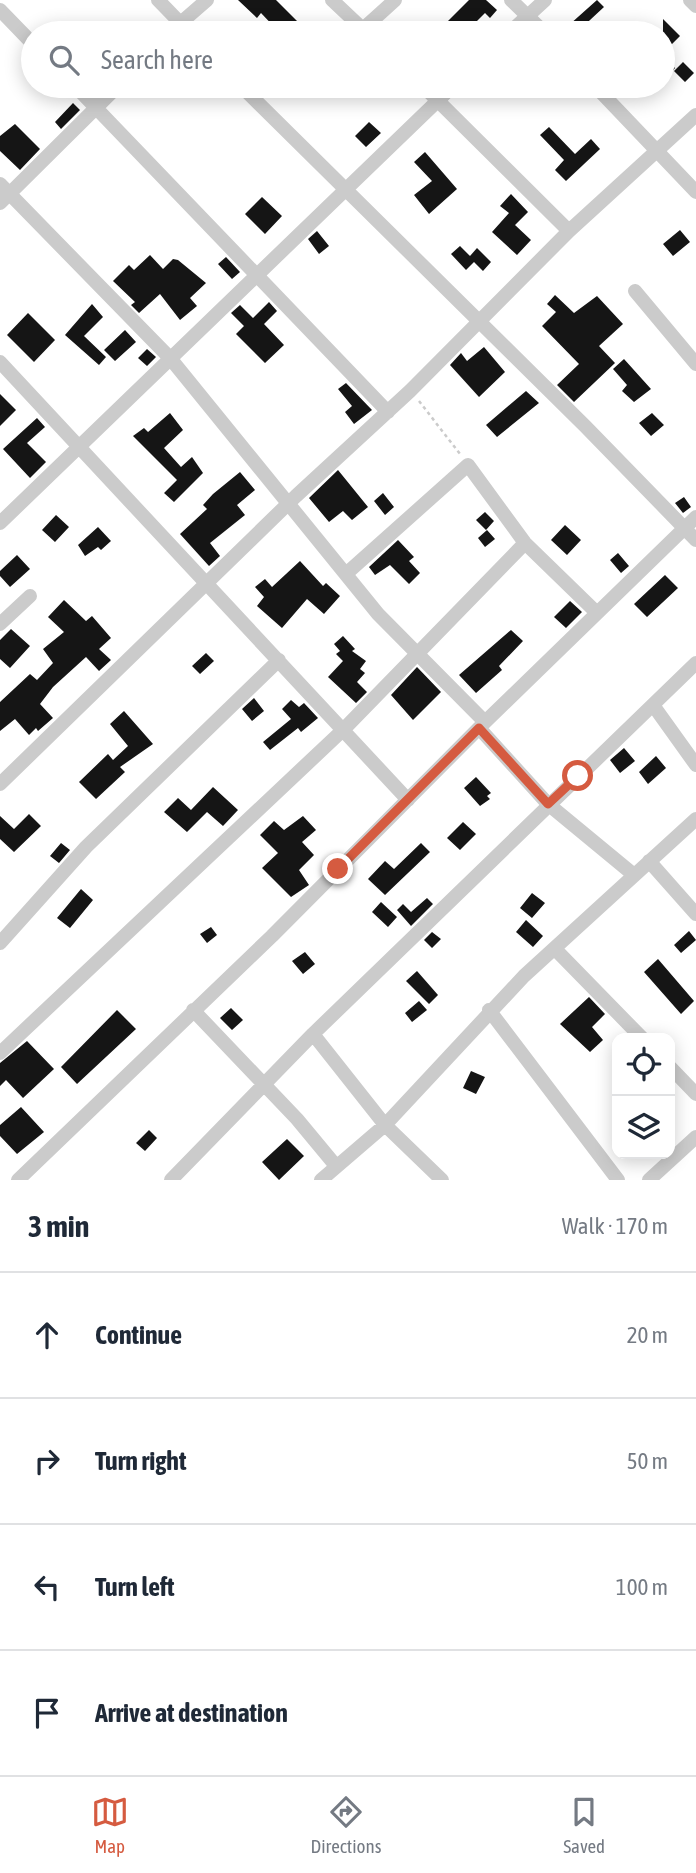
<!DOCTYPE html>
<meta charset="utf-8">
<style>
body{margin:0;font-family:"Asap Condensed",sans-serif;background:#f2f2f3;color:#1f2937}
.controls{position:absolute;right:21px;bottom:21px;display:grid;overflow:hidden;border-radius:14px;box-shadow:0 4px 18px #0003}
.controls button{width:63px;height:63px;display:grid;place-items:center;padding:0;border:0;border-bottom:2px solid #e0e1e3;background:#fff;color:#1f2937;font:35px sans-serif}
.stop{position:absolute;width:21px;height:21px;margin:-16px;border:5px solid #d55b40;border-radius:50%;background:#fff}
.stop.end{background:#d55b40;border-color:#fff;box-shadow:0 2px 7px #0008}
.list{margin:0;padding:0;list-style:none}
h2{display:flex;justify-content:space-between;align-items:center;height:91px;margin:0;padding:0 28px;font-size:30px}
h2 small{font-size:23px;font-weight:400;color:#747a83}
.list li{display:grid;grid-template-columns:46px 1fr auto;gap:21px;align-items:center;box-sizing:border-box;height:126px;padding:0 28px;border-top:2px solid #e0e1e3}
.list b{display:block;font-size:26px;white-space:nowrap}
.list em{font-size:23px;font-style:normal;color:#747a83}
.icon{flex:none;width:38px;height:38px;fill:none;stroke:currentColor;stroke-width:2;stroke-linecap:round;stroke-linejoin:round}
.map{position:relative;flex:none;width:696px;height:1180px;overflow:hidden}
.search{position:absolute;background:#fff;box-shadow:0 4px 18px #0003;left:21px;right:21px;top:21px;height:77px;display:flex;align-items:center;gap:18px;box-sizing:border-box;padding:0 24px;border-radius:38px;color:#747a83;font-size:26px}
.sheet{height:595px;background:#fff}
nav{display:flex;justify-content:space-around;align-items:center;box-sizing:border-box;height:98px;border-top:2px solid #e0e1e3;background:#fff;font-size:19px;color:#747a83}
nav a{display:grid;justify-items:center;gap:4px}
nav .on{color:#d55b40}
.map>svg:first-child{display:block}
.building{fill:#151515}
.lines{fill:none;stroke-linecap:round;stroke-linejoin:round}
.path{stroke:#cbcbcb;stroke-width:2.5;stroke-dasharray:3.5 3.5;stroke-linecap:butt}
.minor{stroke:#cbcbcb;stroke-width:14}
.route{stroke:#d55b40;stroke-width:9}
</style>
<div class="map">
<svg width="696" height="1180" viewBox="0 0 696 1180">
<rect width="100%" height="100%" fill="#fff"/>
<path class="building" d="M 238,0 L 276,0 L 309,33 L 280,33 L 261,13 L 257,18 Z
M 469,0 L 486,0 L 497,10 L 490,18 L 485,13 L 465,33 L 436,33 Z
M 597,0 L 604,7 L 576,33 L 569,25 Z
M 663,19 L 680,36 L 668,48 L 663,43 Z
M 663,57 L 675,68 L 663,82 Z
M 683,62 L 694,73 L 685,82 L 674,71 Z
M 73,103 L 80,110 L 61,129 L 55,122 Z
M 369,122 L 381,133 L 366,147 L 355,136 Z
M 15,124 L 40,149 L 20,170 L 0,151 L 0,136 Z
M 549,127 L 575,154 L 591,139 L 600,149 L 566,181 L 555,170 L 564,160 L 540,135 Z
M 425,152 L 457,189 L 429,214 L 414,195 L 432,181 L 414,162 Z
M 511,194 L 528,212 L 515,225 L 531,240 L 517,255 L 492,232 L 509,213 L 500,206 Z
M 262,197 L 282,216 L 265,234 L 245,214 Z
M 680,230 L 690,242 L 673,256 L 663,244 Z
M 317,231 L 329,246 L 319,254 L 308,239 Z
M 460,246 L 470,256 L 477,248 L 491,262 L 483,271 L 474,262 L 466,270 L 451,254 Z
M 150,255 L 163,269 L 173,259 L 178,260 L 206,283 L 190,298 L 197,306 L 180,320 L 160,294 L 139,313 L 131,305 L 135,302 L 113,281 L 129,265 L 134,270 Z
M 226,257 L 240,272 L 232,279 L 218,264 Z
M 555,295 L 574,313 L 597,296 L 623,324 L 599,346 L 615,363 L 574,402 L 557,385 L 579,364 L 542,326 L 556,312 L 547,304 Z
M 269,302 L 277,311 L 264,324 L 284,345 L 265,363 L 236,334 L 244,326 L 231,313 L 240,305 L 253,318 Z
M 92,304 L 103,317 L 84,336 L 106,357 L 99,365 L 65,335 Z
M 28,313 L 55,340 L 34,362 L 7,335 Z
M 125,330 L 136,342 L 115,361 L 104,350 Z
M 484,347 L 505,372 L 479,397 L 450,365 L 461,353 L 467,361 Z
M 147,349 L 156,357 L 147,366 L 138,358 Z
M 624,359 L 651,389 L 634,402 L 622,391 L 627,385 L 613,369 Z
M 346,383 L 372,410 L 354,424 L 345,412 L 352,406 L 338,389 Z
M 526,391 L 539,403 L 497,437 L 486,425 Z
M 0,394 L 16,410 L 0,426 Z
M 170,413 L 183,430 L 164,448 L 181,467 L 192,457 L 203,473 L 174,502 L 164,493 L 177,480 L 133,436 L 144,428 L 148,432 Z
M 652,413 L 664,425 L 651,436 L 639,423 Z
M 37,418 L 45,427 L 27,443 L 46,462 L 30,478 L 3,449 Z
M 338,470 L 368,507 L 352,520 L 343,511 L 329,522 L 309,498 Z
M 240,472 L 255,490 L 237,505 L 245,515 L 210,543 L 220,556 L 209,566 L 180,534 L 207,509 L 203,505 L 213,494 Z
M 383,493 L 394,507 L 385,515 L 374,501 Z
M 684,497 L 691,507 L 683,513 L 675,503 Z
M 485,512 L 494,521 L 486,530 L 476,520 Z
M 56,515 L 69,527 L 55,542 L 42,530 Z
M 565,525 L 581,540 L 567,555 L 551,540 Z
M 98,527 L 111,541 L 101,550 L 98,547 L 85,556 L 78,545 Z
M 487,530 L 495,539 L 485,547 L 478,538 Z
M 398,540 L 414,557 L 409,561 L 420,573 L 409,584 L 390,565 L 375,575 L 369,567 Z
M 618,553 L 629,566 L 621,573 L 610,560 Z
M 17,555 L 30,569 L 10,587 L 0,576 L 0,571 Z
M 300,561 L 323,586 L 326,583 L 340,596 L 324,614 L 307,599 L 282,628 L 257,606 L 264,597 L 255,587 L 265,579 L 272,587 Z
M 665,575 L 678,588 L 647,617 L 634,604 Z
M 64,600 L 86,621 L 92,616 L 111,638 L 99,649 L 111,660 L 99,671 L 86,657 L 53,687 L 40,704 L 53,718 L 38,731 L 36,728 L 29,735 L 15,719 L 0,731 L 0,702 L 30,674 L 37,680 L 53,663 L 43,649 L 64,632 L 48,617 Z
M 570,601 L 582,612 L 566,628 L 554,617 Z
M 11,629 L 30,646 L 10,668 L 0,659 L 0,640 Z
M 511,630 L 523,641 L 499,666 L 502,670 L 476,693 L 459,675 Z
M 343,636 L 355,649 L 352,651 L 366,661 L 360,669 L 365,673 L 357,682 L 367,692 L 356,703 L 328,677 L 343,661 L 336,654 L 340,651 L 334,644 Z
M 206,653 L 214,661 L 200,674 L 192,666 Z
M 417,667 L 441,692 L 413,720 L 391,695 Z
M 254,698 L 264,711 L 252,721 L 242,709 Z
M 291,700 L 299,707 L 304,703 L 318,718 L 301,732 L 298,728 L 270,750 L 263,742 L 291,719 L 282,709 Z
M 124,711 L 153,744 L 120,767 L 125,772 L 96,799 L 79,782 L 108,754 L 113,760 L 128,746 L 110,724 Z
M 624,748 L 635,761 L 620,773 L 610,760 Z
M 656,756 L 666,768 L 648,784 L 639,772 Z
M 476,777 L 491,793 L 487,796 L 490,799 L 480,806 L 464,788 Z
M 213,787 L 238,810 L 223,826 L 207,812 L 187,832 L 164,812 L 178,798 L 191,810 Z
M 29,814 L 41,826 L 14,852 L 0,839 L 0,816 L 14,829 Z
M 303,816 L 316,830 L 302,842 L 314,855 L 299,870 L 309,885 L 291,897 L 262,868 L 278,853 L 260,835 L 274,821 L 284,830 Z
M 463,822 L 476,834 L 460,850 L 447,838 Z
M 61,843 L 70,850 L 59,863 L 50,856 Z
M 421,843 L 430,852 L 385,895 L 368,879 L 385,861 L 394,869 Z
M 81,889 L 93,900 L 70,928 L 57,918 Z
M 532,893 L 545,903 L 532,918 L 520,908 Z
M 427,898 L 433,904 L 411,926 L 397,910 L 403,904 L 411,912 Z
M 381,902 L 397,917 L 388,927 L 372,912 Z
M 526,920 L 543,936 L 533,947 L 516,932 Z
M 211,927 L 217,935 L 207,943 L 200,934 Z
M 689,931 L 696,940 L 681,953 L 674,945 Z
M 432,932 L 441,939 L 432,948 L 424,940 Z
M 305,952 L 315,964 L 303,974 L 292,961 Z
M 658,959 L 694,1001 L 681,1014 L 644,972 Z
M 417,971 L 438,995 L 429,1004 L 406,981 Z
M 589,997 L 605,1014 L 592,1027 L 603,1040 L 590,1052 L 560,1024 Z
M 419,1001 L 427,1010 L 412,1022 L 405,1013 Z
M 231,1008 L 243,1020 L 232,1030 L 220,1018 Z
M 117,1010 L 136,1029 L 77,1084 L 61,1067 Z
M 27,1041 L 54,1069 L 23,1098 L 6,1080 L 0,1086 L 0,1063 Z
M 471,1071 L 485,1077 L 476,1094 L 463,1088 Z
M 21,1107 L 44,1132 L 17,1154 L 0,1136 L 0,1125 Z
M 149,1130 L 157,1138 L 145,1151 L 136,1143 Z
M 287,1139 L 304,1156 L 279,1180 L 262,1162 Z"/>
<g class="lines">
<path class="path" d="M 419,401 L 460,454"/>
<path class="minor" d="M 158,0 L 190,33
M 332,0 L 367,33
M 511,0 L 545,33
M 690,0 L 696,6
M 0,10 L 33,44
M 363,29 L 395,0
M 169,33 L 207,0
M 509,33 L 545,0
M 75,86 L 388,412
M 241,86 L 585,426 L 696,540
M 423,86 L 569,231
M 595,86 L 696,192
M 0,184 L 170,358 L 378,614 L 485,722
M 0,203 L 118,86
M 635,291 L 696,364
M 0,362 L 408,800
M 0,523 L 453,86
M 347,573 L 468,465 L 525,543 L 596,612
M 0,624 L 30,596
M 653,705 L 696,765
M 479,728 L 548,804 L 634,875
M 0,784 L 296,496 L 410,391 L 569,231 L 696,115
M 649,861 L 696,914
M 0,943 L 86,847 L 279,660
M 556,950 L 642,1038
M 193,1010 L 297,1119 L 336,1166
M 489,1010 L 618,1180
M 313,1034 L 385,1125 L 442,1180
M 0,1053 L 344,729 L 525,543
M 670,1067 L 696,1094
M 18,1180 L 272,936 L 485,722 L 696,517
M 171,1180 L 313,1034 L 696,663
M 321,1180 L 385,1125 L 524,976 L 696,819
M 649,1180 L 696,1137"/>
</g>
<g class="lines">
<path class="route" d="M 338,869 L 479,728 L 548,804 L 578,776"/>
</g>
</svg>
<div class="controls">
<button><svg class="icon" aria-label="locate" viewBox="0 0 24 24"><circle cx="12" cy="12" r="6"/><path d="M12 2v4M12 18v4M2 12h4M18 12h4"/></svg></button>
<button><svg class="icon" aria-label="layers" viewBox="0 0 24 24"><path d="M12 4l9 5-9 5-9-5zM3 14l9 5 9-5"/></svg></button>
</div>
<div class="stop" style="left:578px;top:776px"></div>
<div class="stop end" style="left:338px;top:869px"></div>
<div class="search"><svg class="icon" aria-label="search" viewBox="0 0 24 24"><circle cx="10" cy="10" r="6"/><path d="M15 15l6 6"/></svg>Search here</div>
</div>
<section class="sheet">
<h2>3 min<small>Walk · 170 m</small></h2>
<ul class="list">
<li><svg class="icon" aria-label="ahead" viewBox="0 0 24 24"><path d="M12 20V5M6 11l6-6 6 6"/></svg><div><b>Continue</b></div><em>20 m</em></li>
<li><svg class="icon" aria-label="right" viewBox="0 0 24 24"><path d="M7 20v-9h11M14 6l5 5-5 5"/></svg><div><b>Turn right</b></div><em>50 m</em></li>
<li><svg class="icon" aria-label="left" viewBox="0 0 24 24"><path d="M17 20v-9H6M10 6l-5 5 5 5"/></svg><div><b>Turn left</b></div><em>100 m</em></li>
<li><svg class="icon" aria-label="arrive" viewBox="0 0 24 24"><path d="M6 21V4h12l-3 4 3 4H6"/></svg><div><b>Arrive at destination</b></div></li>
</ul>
</section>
<nav>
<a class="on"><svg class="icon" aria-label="map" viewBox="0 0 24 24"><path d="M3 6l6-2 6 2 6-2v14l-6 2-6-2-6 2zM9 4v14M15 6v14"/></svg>Map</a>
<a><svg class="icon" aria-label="directions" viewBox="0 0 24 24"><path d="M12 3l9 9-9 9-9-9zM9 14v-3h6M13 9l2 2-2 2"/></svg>Directions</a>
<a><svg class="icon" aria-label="saved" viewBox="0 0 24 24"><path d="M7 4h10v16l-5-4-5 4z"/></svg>Saved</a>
</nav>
